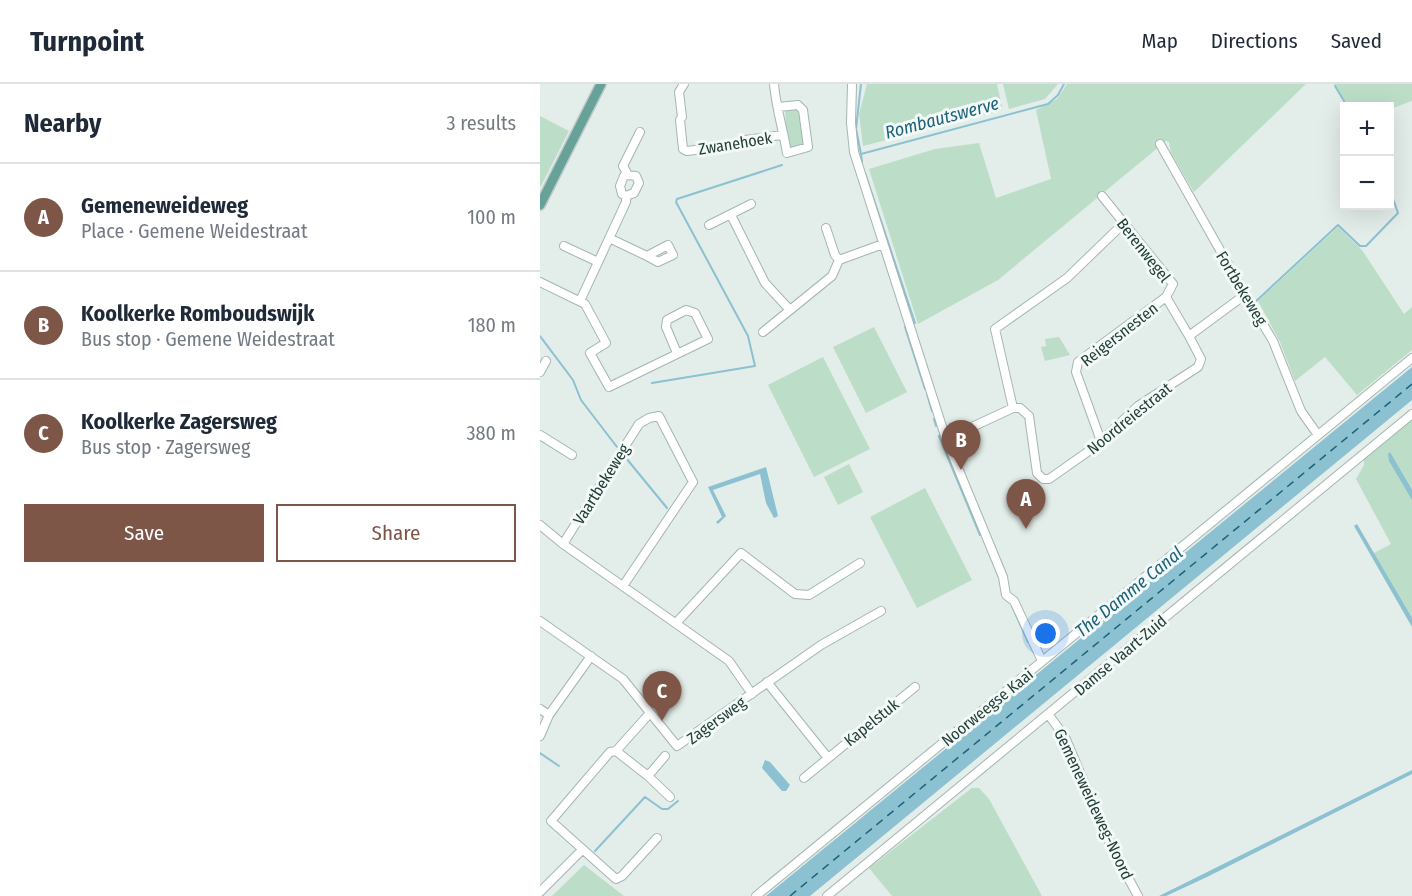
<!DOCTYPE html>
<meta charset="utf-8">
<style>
body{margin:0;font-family:"Fira Sans Condensed",sans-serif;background:#f6f6f7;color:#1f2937}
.controls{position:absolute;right:18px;top:18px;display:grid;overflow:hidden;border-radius:0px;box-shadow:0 6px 24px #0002}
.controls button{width:54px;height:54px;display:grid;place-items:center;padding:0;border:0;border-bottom:2px solid #e0e1e3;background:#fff;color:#1f2937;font:30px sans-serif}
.you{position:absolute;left:506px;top:550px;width:21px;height:21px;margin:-15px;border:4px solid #fff;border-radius:50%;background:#1a73e8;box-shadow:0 0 0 9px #1a73e833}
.badge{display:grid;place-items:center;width:39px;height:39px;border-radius:50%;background:#7e5648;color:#fff;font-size:20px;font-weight:700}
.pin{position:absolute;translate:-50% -50px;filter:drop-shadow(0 2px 3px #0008)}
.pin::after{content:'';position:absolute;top:32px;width:21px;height:18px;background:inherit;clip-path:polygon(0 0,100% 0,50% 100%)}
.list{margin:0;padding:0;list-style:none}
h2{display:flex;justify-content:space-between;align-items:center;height:78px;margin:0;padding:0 24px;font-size:26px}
h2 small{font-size:20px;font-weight:400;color:#747a83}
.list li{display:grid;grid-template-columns:39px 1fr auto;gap:18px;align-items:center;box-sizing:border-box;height:108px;padding:0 24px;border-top:2px solid #e0e1e3}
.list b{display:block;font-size:22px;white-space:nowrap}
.list p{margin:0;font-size:20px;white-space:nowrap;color:#747a83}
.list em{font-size:20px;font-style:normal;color:#747a83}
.actions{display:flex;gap:12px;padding:18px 24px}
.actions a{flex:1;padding:14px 0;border:2px solid #7e5648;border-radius:0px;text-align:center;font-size:21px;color:#7e5648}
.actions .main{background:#7e5648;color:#fff}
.map{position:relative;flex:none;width:872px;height:812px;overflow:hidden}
header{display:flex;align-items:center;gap:36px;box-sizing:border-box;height:84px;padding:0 30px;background:#fff;border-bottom:2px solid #e0e1e3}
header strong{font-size:28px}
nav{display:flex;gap:33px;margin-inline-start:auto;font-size:21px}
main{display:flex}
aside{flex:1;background:#fff}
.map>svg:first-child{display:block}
.green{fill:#bcdec8}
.water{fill:#8bc1d1}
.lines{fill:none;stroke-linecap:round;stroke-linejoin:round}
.stream{stroke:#8bc1d1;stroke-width:2}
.ferry{stroke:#1c627a;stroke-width:1.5;stroke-dasharray:8 6;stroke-linecap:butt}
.minor-casing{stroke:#a5b5b1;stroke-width:10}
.major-casing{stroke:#c1c9c8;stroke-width:12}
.minor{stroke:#fff;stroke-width:8}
.major{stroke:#67a298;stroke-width:9}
.labels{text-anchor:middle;stroke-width:6;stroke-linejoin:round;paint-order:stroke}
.street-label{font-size:16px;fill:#223e39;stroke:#f3f9f7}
.water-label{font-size:18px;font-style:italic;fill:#1c627a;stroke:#f3f9f7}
</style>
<header>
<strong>Turnpoint</strong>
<nav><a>Map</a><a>Directions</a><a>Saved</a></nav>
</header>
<main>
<aside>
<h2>Nearby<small>3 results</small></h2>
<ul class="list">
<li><span class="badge">A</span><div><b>Gemeneweideweg</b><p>Place · Gemene Weidestraat</p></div><em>100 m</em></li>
<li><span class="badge">B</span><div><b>Koolkerke Romboudswijk</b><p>Bus stop · Gemene Weidestraat</p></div><em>180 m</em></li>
<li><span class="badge">C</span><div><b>Koolkerke Zagersweg</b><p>Bus stop · Zagersweg</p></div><em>380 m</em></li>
</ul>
<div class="actions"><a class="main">Save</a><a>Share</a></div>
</aside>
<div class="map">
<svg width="872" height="812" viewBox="0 0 872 812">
<rect width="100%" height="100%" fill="#e3ede9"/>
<path class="green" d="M 327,0 L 457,0 L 462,23 L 460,27 L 323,62 L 319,30 Z
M 463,0 L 518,0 L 505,15 L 469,25 Z
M 527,0 L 766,0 L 654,108 L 631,69 L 629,58 L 626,57 L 458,196 L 378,240 L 329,85 L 395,65 L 439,59 L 456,114 L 511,95 L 496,26 L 517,15 Z
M 794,0 L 872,0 L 872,17 L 850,25 L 850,22 L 808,22 Z
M 245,24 L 257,24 L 259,26 L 264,61 L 249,65 L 247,63 Z
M 0,32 L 29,47 L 1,102 L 0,102 Z
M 798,143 L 822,166 L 864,230 L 872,223 L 872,266 L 817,311 L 785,273 L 755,297 L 740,258 L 718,217 Z
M 334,243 L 367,308 L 326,329 L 293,263 Z
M 519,253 L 530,271 L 505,277 L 501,263 L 506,262 L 505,255 Z
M 283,273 L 330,365 L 274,393 L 228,301 Z
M 872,333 L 872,539 L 832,470 L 851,460 L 816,395 L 824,381 L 824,373 Z
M 309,380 L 323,408 L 298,421 L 284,393 Z
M 385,404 L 432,496 L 377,524 L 330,433 Z
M 432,704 L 439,704 L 449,715 L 502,812 L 352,812 L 329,784 Z
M 44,781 L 84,812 L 12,812 Z"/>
<path class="water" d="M 872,283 L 872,316 L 270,812 L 226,812 Z
M 850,368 L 872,406 L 872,416 L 849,377 L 848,370 Z
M 226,383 L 238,432 L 234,434 L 226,419 L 220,390 L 173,406 L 186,432 L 178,440 L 176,438 L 182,433 L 168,403 Z
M 817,440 L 872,534 L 872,543 L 814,442 Z
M 225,676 L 230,678 L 250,701 L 246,707 L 242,707 L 222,684 Z
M 872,686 L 872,690 L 667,793 L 626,812 L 619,812 Z"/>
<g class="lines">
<path class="stream" d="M 321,0 L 316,45 L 321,70
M 795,2 L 807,22
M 322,78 L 321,70 L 508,20 L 518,11 L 524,0
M 325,89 L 375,239
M 713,220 L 798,141 L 820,162 L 826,162 L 858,129 L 850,106
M 365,243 L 385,305
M 0,252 L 33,296 L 41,316 L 77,363
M 112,299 L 215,282 L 208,252 L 136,118 L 137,115 L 242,81
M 387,310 L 392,327
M 394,335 L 396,342
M 399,352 L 440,451
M 86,374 L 127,424
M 472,522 L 488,558
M 0,669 L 19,682
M 55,767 L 105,713 L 122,725 L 128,725 L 138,717"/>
<path class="ferry" d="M 250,812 L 872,300"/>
<g class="minor-casing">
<path id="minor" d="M 144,0 L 139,8 L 142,33 L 140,36 L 143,65 L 147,67 L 201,60 L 205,56 L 242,51
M 234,0 C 236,24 243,45 247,69 L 268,63 L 263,26 L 258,21 L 238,23
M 312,0 L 311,39 L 314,68 L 406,355 L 463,493 L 466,511 L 474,517 L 502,577
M 620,60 L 702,205 L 733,257 L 761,327 L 778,351
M 86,112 L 82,110 L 80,102 L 84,92 L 88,91
M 562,112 L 633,200 L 626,213 L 649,252
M 191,131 L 225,199 L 249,225
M 169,141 L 211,120
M 286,144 L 295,171 L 299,176
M 69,154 L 107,172 L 128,161 L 133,171 L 118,178 L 107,172
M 24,162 L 58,178
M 0,198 L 45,220 L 66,259 L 50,269 L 69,303 L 168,255 L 155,229 L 146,226 L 127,236 L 126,243 L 137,269
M 40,217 L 86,118 L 86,112 L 94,109 L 99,99 L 96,92 L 88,91 L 83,82 L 100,48
M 223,248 L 292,192 L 299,176 L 343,160
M 0,288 L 6,277
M 473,324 L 480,324 L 489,332 L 497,389 L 503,395 L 509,395 L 556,362 L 598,322 L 658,283 L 661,275 L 649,252 L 706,210
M 473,324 L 455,245 L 527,194 L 584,139
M 0,351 L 32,371
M 406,355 L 473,324
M 561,357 L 536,288 L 538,278 L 626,213
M 0,441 L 23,460 L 189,577 L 212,610
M 23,460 L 99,340 L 109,334 L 119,332 L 153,398 L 83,502
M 0,537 L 83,595 L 137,662 L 281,561 L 341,527
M 136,539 L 201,469 L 255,510 L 269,511 L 320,479
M 227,598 L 288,674
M 0,625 L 9,631
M 508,630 L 525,653 L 572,764 L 598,812
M 0,652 L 9,631 L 51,572
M 76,667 L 110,629
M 108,692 L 125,672
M 264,694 L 375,603
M 117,754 L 82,792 L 76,795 L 11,737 L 70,668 L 76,667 L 108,692 L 130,713
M 0,808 L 42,766
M 216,812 L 872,274
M 287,812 L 872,330"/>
</g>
<g class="major-casing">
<path id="major" d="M 0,121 L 61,0"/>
</g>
<use href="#minor" class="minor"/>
<use href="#major" class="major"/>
</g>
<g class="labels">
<g class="street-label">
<text transform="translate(195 59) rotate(-9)" y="6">Zwanehoek</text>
<text transform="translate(604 166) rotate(52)" y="6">Berenwegel</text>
<text transform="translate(702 204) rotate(59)" y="6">Fortbekeweg</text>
<text transform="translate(579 250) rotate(-38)" y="6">Reigersnesten</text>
<text transform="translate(589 334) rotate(-39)" y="6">Noordreiestraat</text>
<text transform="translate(61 400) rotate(-58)" y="6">Vaartbekeweg</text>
<text transform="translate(580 571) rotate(-40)" y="6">Damse Vaart-Zuid</text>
<text transform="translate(447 623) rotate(-39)" y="6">Noorweegse Kaai</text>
<text transform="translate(176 636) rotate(-36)" y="6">Zagersweg</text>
<text transform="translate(331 638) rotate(-39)" y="6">Kapelstuk</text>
<text transform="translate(554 720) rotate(65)" y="6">Gemeneweideweg-Noord</text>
</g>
<g class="water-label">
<text transform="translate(402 34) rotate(-15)" y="6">Rombautswerve</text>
<text transform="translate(589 508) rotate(-39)" y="6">The Damme Canal</text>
</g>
</g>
</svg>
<div class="controls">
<button>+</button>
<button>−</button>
</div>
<div class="you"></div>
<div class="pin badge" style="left:486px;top:445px">A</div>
<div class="pin badge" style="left:421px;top:386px">B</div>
<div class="pin badge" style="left:122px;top:637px">C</div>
</div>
</main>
